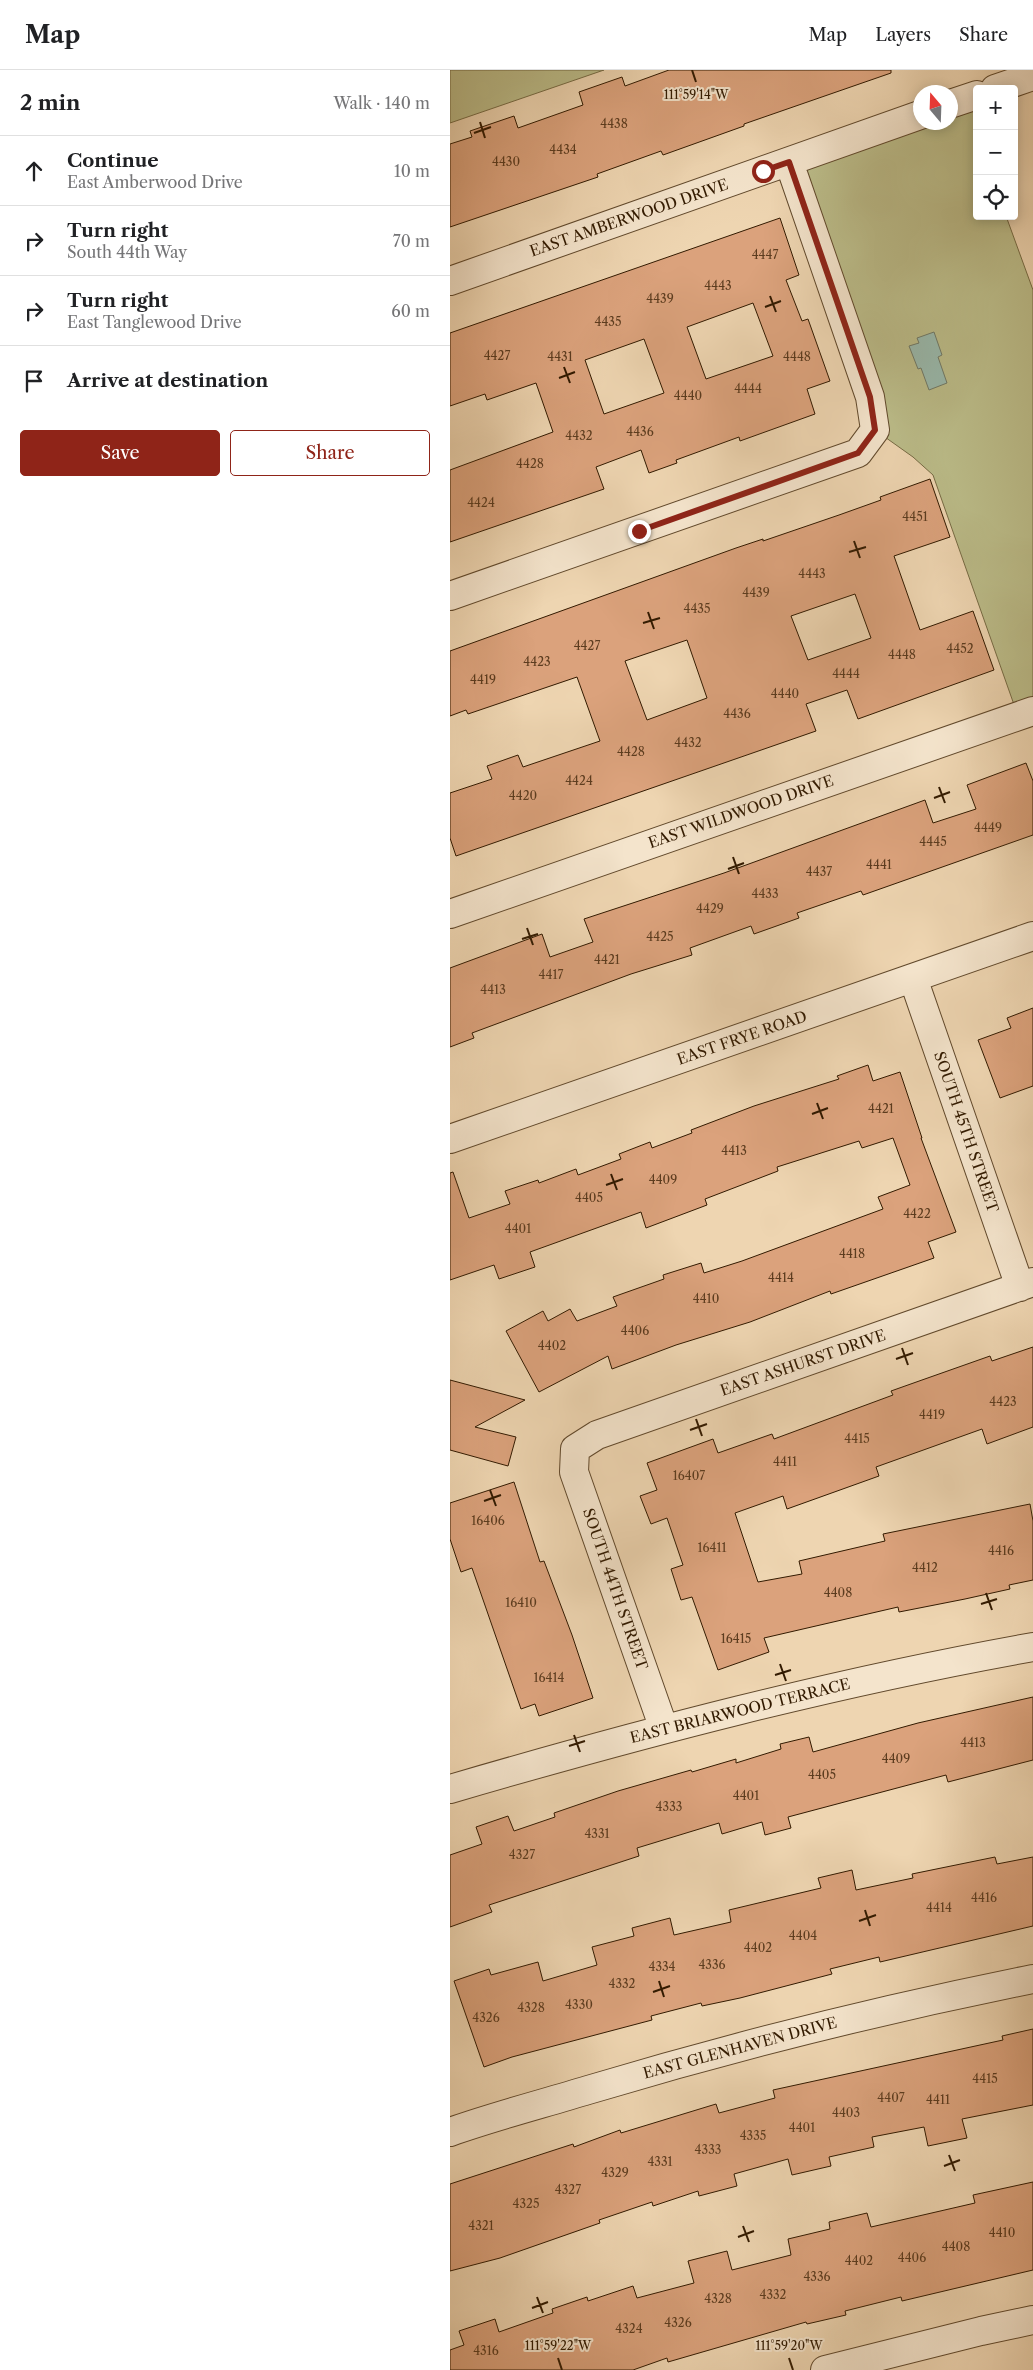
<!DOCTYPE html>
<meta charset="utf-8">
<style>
body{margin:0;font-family:"Libre Caslon Text",serif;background:#f2f2f2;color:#202124}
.controls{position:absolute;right:15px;top:15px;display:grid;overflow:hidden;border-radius:5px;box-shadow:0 2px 12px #0003}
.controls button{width:45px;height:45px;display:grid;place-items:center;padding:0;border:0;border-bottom:1px solid #e0e0e0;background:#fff;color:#202124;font:25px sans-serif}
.compass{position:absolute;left:463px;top:15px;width:45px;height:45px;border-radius:50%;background:#fff;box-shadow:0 2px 12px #0003;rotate:341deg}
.stop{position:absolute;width:15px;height:15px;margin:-11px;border:4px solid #8f2418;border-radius:50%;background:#fff}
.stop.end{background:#8f2418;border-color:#fff;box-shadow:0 1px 5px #0008}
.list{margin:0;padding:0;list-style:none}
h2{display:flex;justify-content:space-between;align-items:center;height:65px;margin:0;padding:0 20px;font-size:21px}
h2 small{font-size:16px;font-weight:400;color:#757577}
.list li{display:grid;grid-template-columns:32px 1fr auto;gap:15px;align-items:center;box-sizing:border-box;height:70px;padding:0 20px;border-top:1px solid #e0e0e0}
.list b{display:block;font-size:19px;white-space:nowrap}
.list p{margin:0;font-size:16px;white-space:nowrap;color:#757577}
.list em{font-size:16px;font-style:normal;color:#757577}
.actions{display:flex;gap:10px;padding:15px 20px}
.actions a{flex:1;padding:11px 0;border:1px solid #8f2418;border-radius:5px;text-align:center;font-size:18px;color:#8f2418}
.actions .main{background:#8f2418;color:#fff}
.icon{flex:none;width:28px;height:28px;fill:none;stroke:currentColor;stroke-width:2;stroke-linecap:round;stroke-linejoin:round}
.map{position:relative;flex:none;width:583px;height:2300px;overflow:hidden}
header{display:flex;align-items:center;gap:30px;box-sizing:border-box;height:70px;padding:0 25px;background:#fff;border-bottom:1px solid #e0e0e0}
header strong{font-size:24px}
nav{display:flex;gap:28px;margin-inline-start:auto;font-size:18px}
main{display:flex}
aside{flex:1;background:#fff}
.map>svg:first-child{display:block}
.green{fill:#bbbc89;stroke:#766b44}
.water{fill:#99b9ac;stroke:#707967}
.building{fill:#dba27c;stroke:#321a00;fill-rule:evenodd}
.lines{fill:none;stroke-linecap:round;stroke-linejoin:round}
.minor-casing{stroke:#61492c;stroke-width:30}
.minor{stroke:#f4e4cc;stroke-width:28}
.route{stroke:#8f2418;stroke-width:6}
.ticks{fill:none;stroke:#321a00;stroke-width:2}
.labels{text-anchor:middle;stroke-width:4;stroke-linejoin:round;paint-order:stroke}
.number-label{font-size:12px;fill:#5c3c1f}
.street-label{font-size:15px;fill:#321a00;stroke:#f4e4cc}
.ticks-label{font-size:12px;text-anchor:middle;fill:#321a00;stroke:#f4e4cc;stroke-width:4;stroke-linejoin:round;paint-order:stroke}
</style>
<header>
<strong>Map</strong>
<nav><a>Map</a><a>Layers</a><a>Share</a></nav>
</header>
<main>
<aside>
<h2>2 min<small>Walk · 140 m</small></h2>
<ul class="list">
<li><svg class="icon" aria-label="ahead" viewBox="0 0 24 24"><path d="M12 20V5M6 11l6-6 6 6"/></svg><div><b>Continue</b><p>East Amberwood Drive</p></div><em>10 m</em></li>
<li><svg class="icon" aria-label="right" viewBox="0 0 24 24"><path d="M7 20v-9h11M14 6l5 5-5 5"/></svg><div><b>Turn right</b><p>South 44th Way</p></div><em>70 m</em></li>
<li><svg class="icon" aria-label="right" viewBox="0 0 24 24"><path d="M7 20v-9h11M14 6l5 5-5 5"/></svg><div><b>Turn right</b><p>East Tanglewood Drive</p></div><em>60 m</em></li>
<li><svg class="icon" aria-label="arrive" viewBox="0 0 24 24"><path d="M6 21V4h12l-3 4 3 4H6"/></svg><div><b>Arrive at destination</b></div></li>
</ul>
<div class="actions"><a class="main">Save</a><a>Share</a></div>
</aside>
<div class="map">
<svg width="583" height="2300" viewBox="0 0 583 2300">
<rect width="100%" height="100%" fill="#eed5b1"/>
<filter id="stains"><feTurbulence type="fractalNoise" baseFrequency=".004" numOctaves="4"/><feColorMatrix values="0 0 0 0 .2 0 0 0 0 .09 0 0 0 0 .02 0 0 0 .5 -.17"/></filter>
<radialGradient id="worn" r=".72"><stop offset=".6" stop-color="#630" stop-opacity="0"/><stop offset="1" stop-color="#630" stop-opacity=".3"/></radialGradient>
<path class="green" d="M 0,0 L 154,0 L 0,53 Z
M 501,34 L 527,35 L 527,146 L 556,146 L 583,220 L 583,641 L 568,646 L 483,405 L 463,387 L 425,360 L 339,92 L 470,52 L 500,52 Z"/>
<path class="water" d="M 484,262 L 492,285 L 488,287 L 497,313 L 479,320 L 471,298 L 468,299 L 459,276 L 469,273 L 467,268 Z"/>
<path class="building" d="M 219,0 L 441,0 L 441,3 L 294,54 L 294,56 L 213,85 L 211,81 L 147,104 L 148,107 L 0,157 L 0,74 L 22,67 L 20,61 L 64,46 L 68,58 L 133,35 L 129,22 L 172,7 L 175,16 Z
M 330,148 L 349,205 L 336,210 L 352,251 L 358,249 L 380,311 L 357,319 L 365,344 L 290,371 L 289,367 L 226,390 L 227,393 L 199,403 L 191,380 L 146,397 L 154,419 L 0,472 L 0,400 L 103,362 L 86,313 L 37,330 L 35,324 L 0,336 L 0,263 ZM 303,233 L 323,286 L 256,309 L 237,257 ZM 194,269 L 214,323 L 154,344 L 135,290 Z
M 480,409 L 500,467 L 444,486 L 470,560 L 523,541 L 544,600 L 408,649 L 397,620 L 356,634 L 366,661 L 6,786 L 0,768 L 0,723 L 42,709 L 37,696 L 68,685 L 73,697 L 150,671 L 127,607 L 18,644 L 16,640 L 0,646 L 0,581 L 286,478 L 313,469 L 313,471 L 389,445 L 431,430 L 430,427 ZM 405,524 L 421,568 L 358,590 L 341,546 ZM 237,570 L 257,628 L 197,650 L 175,591 Z
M 576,693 L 583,711 L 583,765 L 413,825 L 411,821 L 347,843 L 349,848 L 304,864 L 301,856 L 240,878 L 242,885 L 181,904 L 22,963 L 24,968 L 0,977 L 0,898 L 92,864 L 100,887 L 143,872 L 134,849 L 274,803 L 475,730 L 483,753 L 526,739 L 517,715 Z
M 583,938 L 583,1016 L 550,1028 L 528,970 L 561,958 L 557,948 Z
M 418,995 L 423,1011 L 450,1002 L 472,1068 L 471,1068 L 506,1162 L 478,1172 L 484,1188 L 381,1224 L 380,1221 L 300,1252 L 226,1275 L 162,1299 L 158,1286 L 89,1322 L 56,1261 L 93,1241 L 98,1251 L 120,1239 L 127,1251 L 167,1236 L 163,1227 L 214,1209 L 213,1205 L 251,1193 L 254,1203 L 292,1191 L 433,1139 L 428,1127 L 460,1115 L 443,1068 L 412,1078 L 409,1071 L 327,1097 L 328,1101 L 255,1129 L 257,1135 L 196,1158 L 191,1142 L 80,1182 L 85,1197 L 49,1209 L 44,1195 L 0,1210 L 0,1103 L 3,1102 L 19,1148 L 60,1134 L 55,1121 L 88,1110 L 89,1113 L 126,1099 L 128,1105 L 171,1089 L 169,1084 L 200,1072 L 202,1078 L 242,1063 L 241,1060 L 304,1036 L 389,1009 L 387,1006 Z
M 583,1277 L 583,1357 L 537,1374 L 532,1359 L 426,1397 L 429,1406 L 337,1439 L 333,1426 L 285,1443 L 308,1512 L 352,1504 L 349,1491 L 435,1471 L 433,1464 L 580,1434 L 583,1451 L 583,1510 L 559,1515 L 560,1519 L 515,1529 L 449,1542 L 448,1537 L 314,1568 L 319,1582 L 268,1600 L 242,1527 L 231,1530 L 221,1499 L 233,1495 L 217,1448 L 201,1454 L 190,1426 L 207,1420 L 197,1393 L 263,1369 L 268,1383 L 322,1364 L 324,1369 L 443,1325 L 441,1321 L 472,1310 L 540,1286 L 542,1291 Z
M 0,1310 L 75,1330 L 25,1357 L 66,1367 L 58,1396 L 0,1380 Z
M 64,1412 L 90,1492 L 94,1491 L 122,1565 L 143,1628 L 89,1646 L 85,1634 L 71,1639 L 22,1498 L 11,1502 L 0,1469 L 0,1433 Z
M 583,1627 L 583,1690 L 498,1712 L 496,1705 L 338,1747 L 341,1758 L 315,1765 L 312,1752 L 272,1764 L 269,1753 L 187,1778 L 189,1786 L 39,1835 L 42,1842 L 0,1857 L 0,1785 L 32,1774 L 26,1757 L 58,1746 L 64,1761 L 105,1747 L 104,1743 L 168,1721 L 241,1700 L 242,1702 L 286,1689 L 286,1693 L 331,1679 L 330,1674 L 359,1667 L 363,1682 L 468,1653 Z
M 545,1787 L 547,1794 L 583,1787 L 583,1856 L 430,1892 L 429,1887 L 380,1899 L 382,1904 L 290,1928 L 252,1936 L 251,1933 L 201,1946 L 202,1950 L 62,1987 L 34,1997 L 4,1911 L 39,1899 L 41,1905 L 88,1892 L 93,1911 L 147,1895 L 142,1877 L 184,1866 L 182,1858 L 220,1848 L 224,1865 L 281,1852 L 279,1840 L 371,1818 L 368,1808 L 402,1800 L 406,1820 L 463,1808 L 462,1804 Z
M 583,1959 L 583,2035 L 512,2049 L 517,2068 L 478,2076 L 474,2057 L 422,2067 L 424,2077 L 379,2087 L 381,2096 L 342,2105 L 338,2089 L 284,2104 L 287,2116 L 249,2126 L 248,2121 L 203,2136 L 202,2132 L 149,2150 L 150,2153 L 50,2188 L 0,2201 L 0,2114 L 123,2074 L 124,2077 L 170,2060 L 171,2063 L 266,2034 L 269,2043 L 325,2028 L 323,2020 L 553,1970 L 552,1966 Z
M 583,2112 L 583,2200 L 452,2231 L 451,2227 L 395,2241 L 396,2245 L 357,2254 L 356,2252 L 218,2292 L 217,2288 L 183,2300 L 0,2300 L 0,2280 L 14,2275 L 9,2261 L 45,2249 L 49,2262 L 103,2243 L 102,2239 L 137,2227 L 138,2231 L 183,2216 L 187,2228 L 244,2213 L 238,2191 L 277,2181 L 282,2200 L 341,2185 L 338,2169 L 380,2159 L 379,2152 L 417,2143 L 421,2157 L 525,2133 L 523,2125 Z"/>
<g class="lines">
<g class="minor-casing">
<path id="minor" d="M 545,19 L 583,6
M 500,34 L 527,25
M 0,211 L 470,45
M 0,526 L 408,383 L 425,360 L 420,327 L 339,92
M 0,844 L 583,641
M 463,908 L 570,1217
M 0,1069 L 583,866
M 214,1659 L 124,1402 L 125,1379 L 147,1365 L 583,1212
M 0,1719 C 192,1663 386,1612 583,1577
M 0,2062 C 45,2046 92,2034 138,2020 C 285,1976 433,1939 583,1909
M 375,2300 L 531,2261 L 583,2250"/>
</g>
<use href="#minor" class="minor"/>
</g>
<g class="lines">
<path class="route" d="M 189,461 L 408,383 L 425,360 L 420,327 L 339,92 L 313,101"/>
</g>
<path class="ticks" d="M 242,0 L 246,12M 30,52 L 35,68M 24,63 L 41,57M 320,226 L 326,242M 315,237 L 331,231M 114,297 L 120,313M 109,308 L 125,302M 404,471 L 410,488M 399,482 L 416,477M 198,542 L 204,559M 193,553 L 210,548M 489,717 L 495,733M 484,728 L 500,722M 283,787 L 289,804M 278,799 L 294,793M 77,858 L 83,875M 72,869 L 88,864M 367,1033 L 373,1049M 362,1044 L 378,1038M 161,1104 L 167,1120M 156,1115 L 173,1109M 452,1278 L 458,1295M 446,1289 L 463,1283M 246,1349 L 252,1366M 240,1360 L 257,1354M 40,1420 L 46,1436M 34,1431 L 51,1425M 536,1523 L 542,1540M 531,1534 L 547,1529M 330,1594 L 336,1611M 325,1605 L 341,1600M 124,1665 L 130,1682M 119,1676 L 135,1671M 415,1840 L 420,1856M 409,1851 L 426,1845M 209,1911 L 214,1927M 203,1922 L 220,1916M 499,2085 L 505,2101M 494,2096 L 510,2090M 293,2156 L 299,2172M 288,2167 L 304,2161M 87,2227 L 93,2243M 82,2238 L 98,2232M 108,2288 L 112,2300M 339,2288 L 343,2300"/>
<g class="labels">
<g class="number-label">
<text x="164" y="58">4438</text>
<text x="113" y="84">4434</text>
<text x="56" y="96">4430</text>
<text x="315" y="189">4447</text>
<text x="268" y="220">4443</text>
<text x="210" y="233">4439</text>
<text x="158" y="256">4435</text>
<text x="47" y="290">4427</text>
<text x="110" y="291">4431</text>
<text x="347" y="291">4448</text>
<text x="298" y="323">4444</text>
<text x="238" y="330">4440</text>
<text x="190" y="366">4436</text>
<text x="129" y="370">4432</text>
<text x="80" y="398">4428</text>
<text x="31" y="437">4424</text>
<text x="465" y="451">4451</text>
<text x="362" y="508">4443</text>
<text x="306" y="527">4439</text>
<text x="247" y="543">4435</text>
<text x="137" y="580">4427</text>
<text x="510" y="583">4452</text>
<text x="452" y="589">4448</text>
<text x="87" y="596">4423</text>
<text x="396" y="608">4444</text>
<text x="33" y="614">4419</text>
<text x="335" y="628">4440</text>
<text x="287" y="648">4436</text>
<text x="238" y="677">4432</text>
<text x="181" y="686">4428</text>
<text x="129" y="715">4424</text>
<text x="73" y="730">4420</text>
<text x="538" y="762">4449</text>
<text x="483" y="776">4445</text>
<text x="429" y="799">4441</text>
<text x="369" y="806">4437</text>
<text x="315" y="828">4433</text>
<text x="260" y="843">4429</text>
<text x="210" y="871">4425</text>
<text x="157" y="894">4421</text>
<text x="101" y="909">4417</text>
<text x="43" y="924">4413</text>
<text x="431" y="1043">4421</text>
<text x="284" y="1085">4413</text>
<text x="213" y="1114">4409</text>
<text x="139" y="1132">4405</text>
<text x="467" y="1148">4422</text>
<text x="68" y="1163">4401</text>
<text x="402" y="1188">4418</text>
<text x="331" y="1212">4414</text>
<text x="256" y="1233">4410</text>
<text x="185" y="1265">4406</text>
<text x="102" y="1280">4402</text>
<text x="553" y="1336">4423</text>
<text x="482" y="1349">4419</text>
<text x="407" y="1373">4415</text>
<text x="335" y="1396">4411</text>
<text x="239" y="1410">16407</text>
<text x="38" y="1455">16406</text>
<text x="262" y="1482">16411</text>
<text x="551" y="1485">4416</text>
<text x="475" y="1502">4412</text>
<text x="388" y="1527">4408</text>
<text x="71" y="1537">16410</text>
<text x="286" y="1573">16415</text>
<text x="99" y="1612">16414</text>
<text x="523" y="1677">4413</text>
<text x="446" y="1693">4409</text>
<text x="372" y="1709">4405</text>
<text x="296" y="1730">4401</text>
<text x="219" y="1741">4333</text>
<text x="147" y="1768">4331</text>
<text x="72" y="1789">4327</text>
<text x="534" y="1832">4416</text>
<text x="489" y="1842">4414</text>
<text x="353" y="1870">4404</text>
<text x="308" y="1882">4402</text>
<text x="262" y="1899">4336</text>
<text x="212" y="1901">4334</text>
<text x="172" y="1918">4332</text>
<text x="129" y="1939">4330</text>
<text x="81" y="1942">4328</text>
<text x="36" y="1952">4326</text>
<text x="535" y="2013">4415</text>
<text x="441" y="2032">4407</text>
<text x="488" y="2034">4411</text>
<text x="396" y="2047">4403</text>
<text x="352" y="2062">4401</text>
<text x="303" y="2070">4335</text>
<text x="258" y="2084">4333</text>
<text x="210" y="2096">4331</text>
<text x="165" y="2107">4329</text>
<text x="118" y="2124">4327</text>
<text x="76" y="2138">4325</text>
<text x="31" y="2160">4321</text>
<text x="552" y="2167">4410</text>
<text x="506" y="2181">4408</text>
<text x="462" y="2192">4406</text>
<text x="409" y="2195">4402</text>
<text x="367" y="2211">4336</text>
<text x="323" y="2229">4332</text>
<text x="268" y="2233">4328</text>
<text x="228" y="2257">4326</text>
<text x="179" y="2263">4324</text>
<text x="36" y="2285">4316</text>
</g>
<g class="street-label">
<text transform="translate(179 148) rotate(-19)" y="5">EAST AMBERWOOD DRIVE</text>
<text transform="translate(291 742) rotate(-19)" y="5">EAST WILDWOOD DRIVE</text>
<text transform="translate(292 968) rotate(-19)" y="5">EAST FRYE ROAD</text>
<text transform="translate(516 1062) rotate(71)" y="5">SOUTH 45TH STREET</text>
<text transform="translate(353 1293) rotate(-19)" y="5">EAST ASHURST DRIVE</text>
<text transform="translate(165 1519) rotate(71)" y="5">SOUTH 44TH STREET</text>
<text transform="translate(290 1641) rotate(-14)" y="5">EAST BRIARWOOD TERRACE</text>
<text transform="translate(290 1978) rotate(-15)" y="5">EAST GLENHAVEN DRIVE</text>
</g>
</g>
<g class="ticks-label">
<text x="246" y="29">111°59'14"W</text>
<text x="108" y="2280">111°59'22"W</text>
<text x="339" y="2280">111°59'20"W</text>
</g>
<rect width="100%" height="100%" filter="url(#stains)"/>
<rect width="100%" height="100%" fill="url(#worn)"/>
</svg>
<div class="controls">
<button>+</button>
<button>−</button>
<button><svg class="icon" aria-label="locate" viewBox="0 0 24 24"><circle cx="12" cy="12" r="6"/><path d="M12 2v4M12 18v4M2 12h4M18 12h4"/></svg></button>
</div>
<svg class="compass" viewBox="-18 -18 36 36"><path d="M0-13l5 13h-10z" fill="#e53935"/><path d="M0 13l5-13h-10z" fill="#757577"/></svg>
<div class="stop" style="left:313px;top:101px"></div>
<div class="stop end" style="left:189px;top:461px"></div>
</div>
</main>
